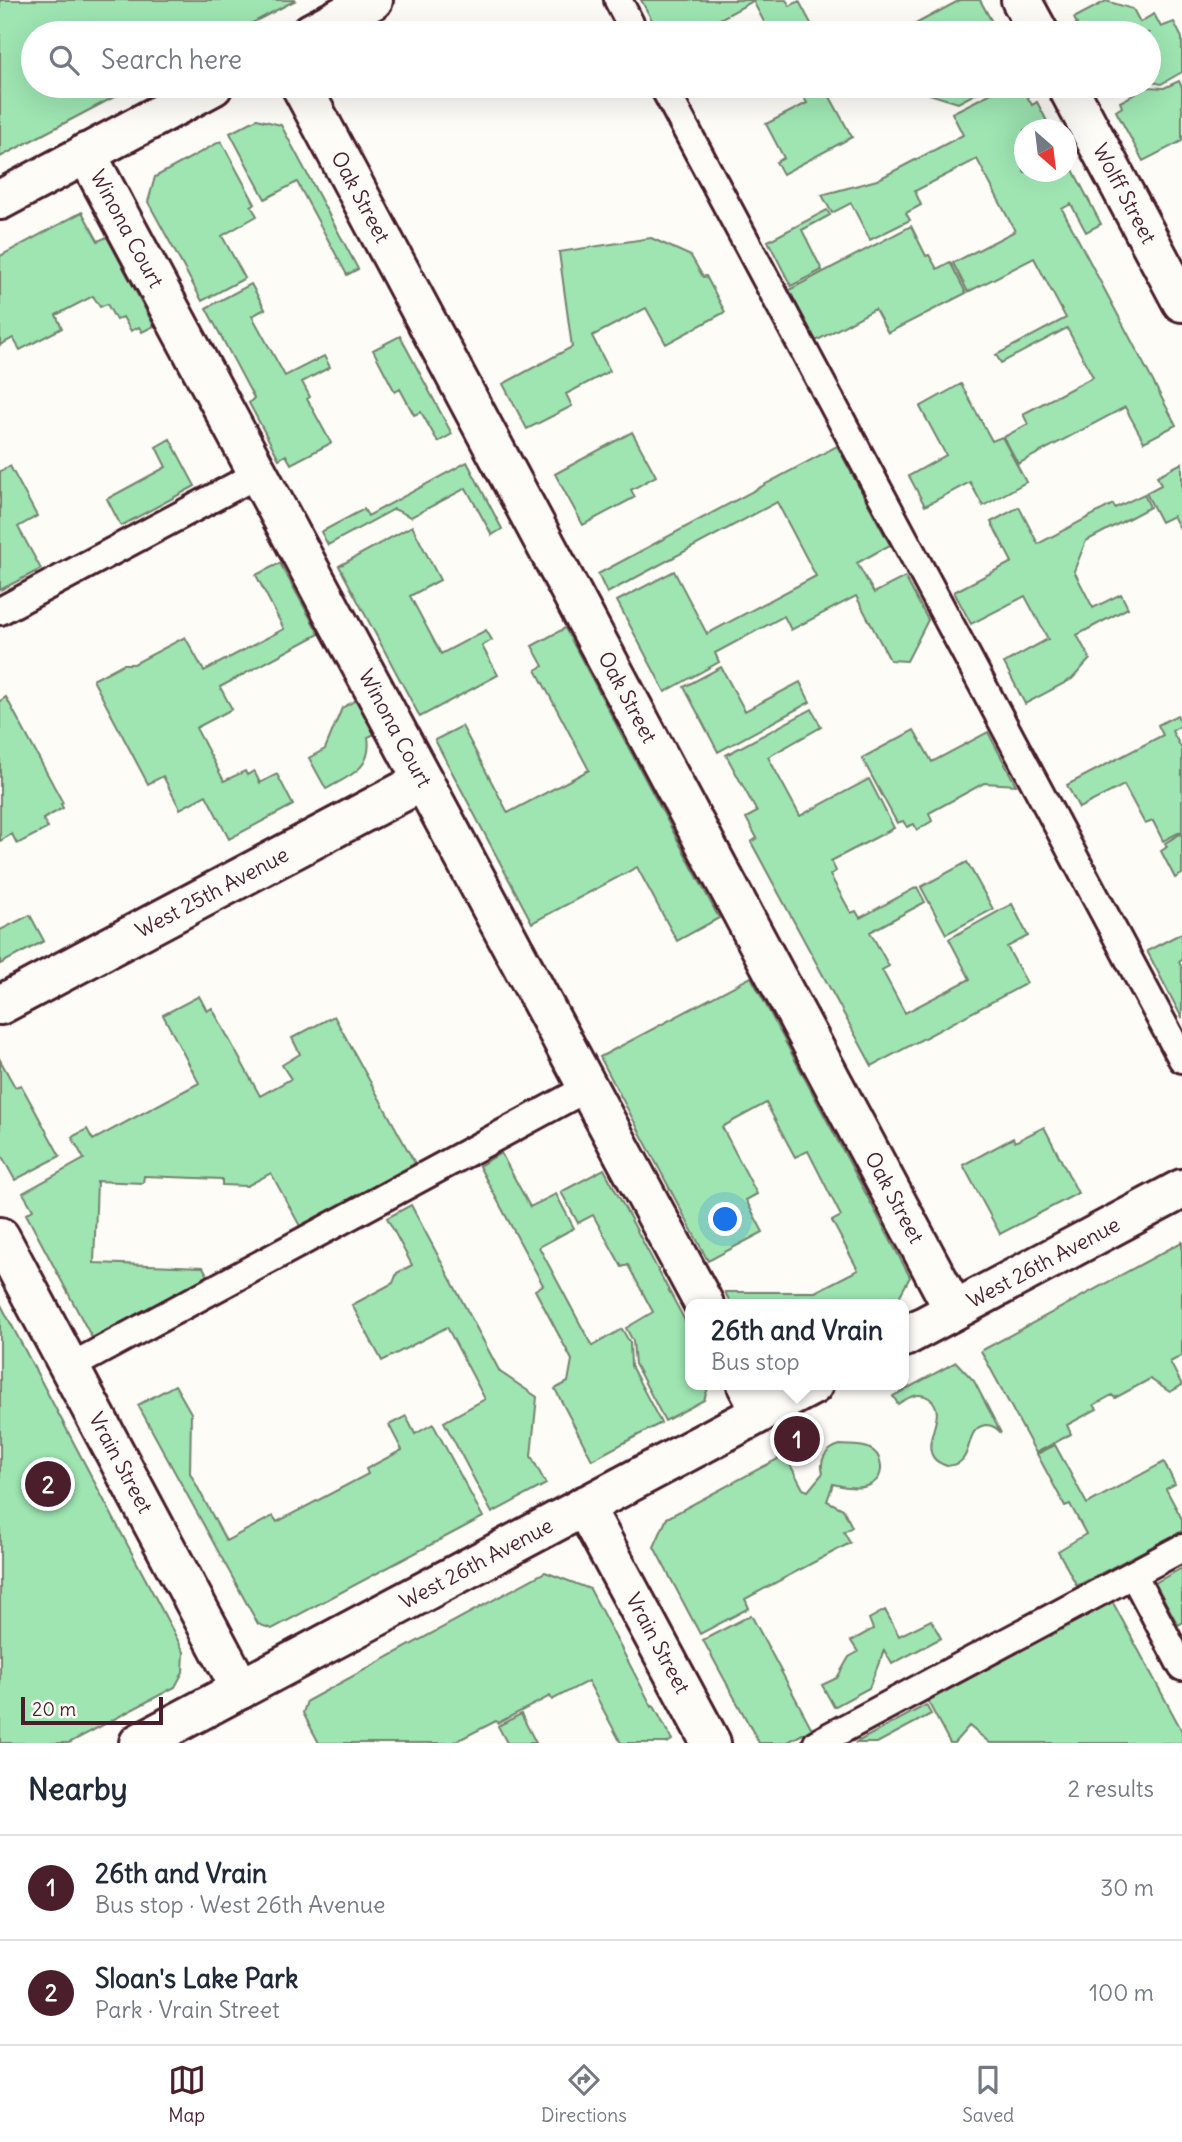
<!DOCTYPE html>
<meta charset="utf-8">
<style>
body{margin:0;font-family:Delius,sans-serif;background:#f6f6f7;color:#1f2937}
.compass{position:absolute;left:1014px;top:119px;width:63px;height:63px;border-radius:50%;background:#fff;box-shadow:0 7px 28px #0002;rotate:152deg}
.scale{position:absolute;left:21px;bottom:18px;width:142px;box-sizing:border-box;padding-left:7px;border:4px solid #4a1f2b;border-top:0;font-size:19px;line-height:24px;white-space:nowrap;color:#4a1f2b;-webkit-text-stroke:5px #fdfcf7;paint-order:stroke}
.you{position:absolute;left:726px;top:1220px;width:24px;height:24px;margin:-18px;border:5px solid #fff;border-radius:50%;background:#1a73e8;box-shadow:0 0 0 10px #1a73e833}
.badge{display:grid;place-items:center;width:46px;height:46px;border-radius:50%;background:#4a1f2b;color:#fff;font-size:23px;font-weight:700}
.pin{position:absolute;translate:-50% -50%;border:4px solid #fff;box-shadow:0 2px 7px #0006}
.popup{position:absolute;left:685px;top:1299px;width:224px;height:91px;box-sizing:border-box;display:grid;place-content:center;border-radius:14px;background:#fff;filter:drop-shadow(0 2px 5px #0005);font-size:23px;white-space:nowrap;color:#747a83}
.popup b{font-size:26px;color:#1f2937}
.popup::after{content:'';position:absolute;left:50%;top:100%;margin-left:-14px;border:14px solid transparent;border-top-color:#fff}
.list{margin:0;padding:0;list-style:none}
h2{display:flex;justify-content:space-between;align-items:center;height:91px;margin:0;padding:0 28px;font-size:30px}
h2 small{font-size:23px;font-weight:400;color:#747a83}
.list li{display:grid;grid-template-columns:46px 1fr auto;gap:21px;align-items:center;box-sizing:border-box;height:105px;padding:0 28px;border-top:2px solid #e0e1e3}
.list b{display:block;font-size:26px;white-space:nowrap}
.list p{margin:0;font-size:23px;white-space:nowrap;color:#747a83}
.list em{font-size:23px;font-style:normal;color:#747a83}
.icon{flex:none;width:38px;height:38px;fill:none;stroke:currentColor;stroke-width:2;stroke-linecap:round;stroke-linejoin:round}
.map{position:relative;flex:none;width:1182px;height:1743px;overflow:hidden}
.search{position:absolute;background:#fff;box-shadow:0 7px 28px #0002;left:21px;right:21px;top:21px;height:77px;display:flex;align-items:center;gap:18px;box-sizing:border-box;padding:0 24px;border-radius:38px;color:#747a83;font-size:26px}
.sheet{height:301px;background:#fff}
nav{display:flex;justify-content:space-around;align-items:center;box-sizing:border-box;height:98px;border-top:2px solid #e0e1e3;background:#fff;font-size:19px;color:#747a83}
nav a{display:grid;justify-items:center;gap:4px}
nav .on{color:#4a1f2b}
.map>svg:first-child{display:block}
.green{fill:#9ee5b2;stroke:#74826e;stroke-width:2}
.lines{fill:none;stroke-linecap:round;stroke-linejoin:round}
.service-casing{stroke:#4a1f2b;stroke-width:32}
.minor-casing{stroke:#4a1f2b;stroke-width:44}
.tertiary-casing{stroke:#4a1f2b;stroke-width:44}
.service{stroke:#fdfcf7;stroke-width:26}
.minor{stroke:#fdfcf7;stroke-width:38}
.tertiary{stroke:#fdfcf7;stroke-width:38}
.labels{text-anchor:middle;stroke-width:5;stroke-linejoin:round;paint-order:stroke}
.street-label{font-size:21px;fill:#4a1f2b;stroke:#fdfcf7}
</style>
<div class="map">
<svg width="1182" height="1743" viewBox="0 0 1182 1743">
<rect width="100%" height="100%" fill="#fdfcf7"/>
<filter id="ink" filterUnits="userSpaceOnUse"><feTurbulence type="fractalNoise" baseFrequency=".0143" numOctaves="2"/><feDisplacementMap in="SourceGraphic" scale="14" xChannelSelector="R" yChannelSelector="G"/><feConvolveMatrix kernelMatrix="1 2 1 2 8 2 1 2 1" color-interpolation-filters="sRGB"/></filter>
<g filter="url(#ink)">
<path class="green" d="M 0,0 L 296,0 L 233,33 L 33,33 L 33,86 L 135,86 L 0,157 Z
M 641,0 L 786,0 L 790,6 L 799,1 L 816,33 L 770,33 L 753,1 L 694,33 L 659,33 Z
M 960,0 L 980,0 L 998,33 L 899,33 Z
M 1106,1 L 1133,9 L 1140,22 L 1154,14 L 1161,27 L 1174,22 L 1182,38 L 1182,72 L 1161,84 L 1149,81 L 1149,33 L 1074,33 L 1071,27 L 1077,24 L 1074,18 Z
M 1179,81 L 1182,87 L 1182,141 L 1143,161 L 1116,111 L 1122,107 L 1120,102 L 1148,87 L 1164,88 Z
M 798,86 L 844,86 L 829,95 L 852,137 L 783,174 L 776,162 L 784,158 L 766,124 L 807,103 Z
M 924,86 L 990,86 L 958,103 L 929,94 Z
M 1005,86 L 1021,86 L 1032,105 L 1037,102 L 1051,129 L 1024,130 L 1024,172 L 1066,172 L 1067,158 L 1101,224 L 1086,232 L 1071,204 L 1062,209 L 1176,425 L 1144,442 L 1125,407 L 1018,464 L 1004,437 L 1028,424 L 1023,414 L 1093,377 L 1067,328 L 1001,363 L 996,355 L 1066,318 L 1034,258 L 968,292 L 953,263 L 1015,231 L 977,159 L 915,191 L 921,205 L 906,213 L 910,220 L 870,240 L 851,203 L 832,213 L 822,195 L 877,180 L 963,135 L 952,113 Z
M 257,119 L 281,125 L 358,269 L 347,275 L 297,182 L 265,199 L 230,133 Z
M 221,141 L 255,204 L 251,206 L 257,216 L 222,236 L 245,278 L 202,301 L 148,202 L 155,177 Z
M 827,210 L 830,215 L 802,230 L 822,270 L 791,286 L 768,241 Z
M 82,212 L 98,241 L 107,237 L 154,326 L 142,332 L 139,327 L 131,331 L 123,317 L 116,320 L 107,304 L 100,307 L 93,296 L 56,315 L 62,328 L 20,350 L 13,338 L 0,345 L 0,256 Z
M 911,226 L 926,256 L 929,255 L 937,269 L 950,262 L 966,293 L 888,333 L 875,309 L 816,341 L 789,290 Z
M 651,238 L 691,256 L 703,277 L 706,276 L 725,312 L 666,344 L 646,308 L 592,336 L 610,371 L 566,394 L 572,406 L 527,429 L 503,384 L 572,347 L 559,252 Z
M 251,284 L 265,309 L 252,316 L 285,376 L 324,356 L 330,367 L 302,382 L 310,397 L 307,399 L 331,443 L 291,464 L 286,455 L 279,459 L 249,403 L 254,398 L 206,308 Z
M 400,336 L 452,434 L 438,442 L 421,412 L 414,415 L 400,389 L 395,392 L 373,350 Z
M 961,384 L 992,441 L 1002,437 L 1026,482 L 983,506 L 970,482 L 925,506 L 909,476 L 946,455 L 920,407 Z
M 632,432 L 656,476 L 631,490 L 635,497 L 583,525 L 555,474 Z
M 170,439 L 195,486 L 121,526 L 107,499 L 166,467 L 156,447 Z
M 837,446 L 890,545 L 857,563 L 874,593 L 905,577 L 928,620 L 907,661 L 890,660 L 856,596 L 791,630 L 784,616 L 715,653 L 719,662 L 665,692 L 617,601 L 674,571 L 707,634 L 816,576 L 777,502 L 607,593 L 598,574 Z
M 467,462 L 502,529 L 492,535 L 466,488 L 411,517 L 394,509 L 328,545 L 321,532 L 364,509 L 368,516 Z
M 1182,463 L 1182,532 L 1173,516 L 1161,522 L 1146,493 L 1161,485 L 1157,476 Z
M 10,466 L 37,516 L 18,527 L 41,569 L 0,590 L 0,471 Z
M 1144,494 L 1150,507 L 1086,541 L 1074,571 L 1093,608 L 1121,594 L 1128,608 L 1077,635 L 1090,659 L 1072,679 L 1025,704 L 1004,663 L 1048,639 L 1025,596 L 971,624 L 954,592 L 1012,562 L 991,522 L 1019,507 L 1038,544 L 1113,504 L 1115,508 Z
M 412,526 L 440,580 L 410,596 L 441,654 L 486,630 L 492,640 L 482,646 L 498,675 L 420,717 L 339,566 Z
M 280,563 L 319,634 L 220,687 L 232,709 L 196,728 L 224,781 L 245,771 L 247,775 L 254,771 L 260,783 L 277,774 L 293,805 L 229,839 L 206,795 L 180,809 L 163,776 L 148,784 L 93,680 L 123,664 L 134,664 L 185,637 L 204,671 L 284,629 L 256,575 Z
M 565,628 L 719,918 L 677,941 L 637,867 L 532,923 L 435,740 L 462,726 L 508,813 L 589,770 L 536,670 L 543,666 L 532,646 Z
M 721,667 L 745,711 L 800,682 L 810,702 L 718,752 L 684,687 Z
M 6,697 L 63,803 L 61,804 L 63,808 L 43,819 L 48,828 L 17,844 L 12,834 L 0,841 L 0,701 Z
M 360,698 L 379,732 L 368,737 C 373,769 349,776 326,789 L 309,758 L 325,749 L 342,708 Z
M 812,709 L 821,727 L 768,757 L 800,816 L 869,779 L 894,828 L 831,861 L 836,871 L 830,875 L 851,913 L 856,911 L 860,918 L 917,887 L 925,902 L 870,932 L 889,966 L 882,970 L 905,1013 L 970,979 L 949,939 L 1012,904 L 1028,936 L 1007,947 L 1027,983 L 872,1066 L 751,842 L 757,838 L 746,818 L 757,812 L 726,755 Z
M 1177,715 L 1182,725 L 1172,731 L 1182,749 L 1182,831 L 1163,841 L 1153,821 L 1145,824 L 1124,785 L 1079,808 L 1067,785 L 1163,735 L 1158,725 Z
M 914,730 L 932,762 L 988,732 L 1016,785 L 984,783 L 929,813 L 932,821 L 917,830 L 914,824 L 907,827 L 903,821 L 897,823 L 862,758 Z
M 1182,833 L 1182,874 L 1175,878 L 1161,851 L 1167,847 L 1165,843 Z
M 967,862 L 993,909 L 946,934 L 921,887 Z
M 30,915 L 44,941 L 0,964 L 0,930 Z
M 1182,933 L 1182,960 L 1179,962 L 1182,968 L 1182,1018 L 1147,951 Z
M 751,977 L 910,1277 L 898,1299 L 888,1304 L 731,1304 L 725,1292 L 815,1292 L 858,1270 L 832,1221 L 841,1216 L 808,1151 L 795,1157 L 766,1103 L 722,1127 L 757,1194 L 746,1200 L 763,1232 L 708,1261 L 600,1057 Z
M 199,996 L 207,1011 L 212,1008 L 260,1096 L 291,1079 L 282,1065 L 300,1054 L 292,1038 L 334,1016 L 416,1165 L 301,1228 L 271,1173 L 247,1186 L 222,1185 L 222,1179 L 144,1176 L 143,1183 L 97,1181 L 94,1263 L 203,1267 L 208,1276 L 92,1338 L 26,1214 L 33,1210 L 23,1193 L 84,1159 L 72,1137 L 87,1129 L 93,1140 L 199,1083 L 163,1015 Z
M 0,1060 L 15,1087 L 21,1085 L 60,1156 L 15,1180 L 0,1153 Z
M 1044,1127 L 1078,1193 L 1000,1234 L 963,1165 L 1013,1138 L 1015,1142 Z
M 501,1153 L 530,1207 L 556,1194 L 574,1228 L 539,1247 L 592,1346 L 622,1329 L 630,1343 L 631,1366 L 661,1423 L 592,1460 L 555,1389 L 568,1382 L 572,1360 L 535,1290 L 543,1285 L 479,1166 Z
M 604,1169 L 690,1330 L 690,1385 L 709,1385 L 704,1400 L 665,1421 L 635,1364 L 633,1341 L 626,1328 L 653,1312 L 628,1265 L 622,1267 L 593,1215 L 578,1223 L 561,1192 Z
M 411,1205 L 500,1372 L 537,1397 L 531,1456 L 546,1484 L 492,1513 L 444,1422 L 485,1399 L 447,1327 L 382,1361 L 352,1305 L 393,1283 L 397,1273 L 412,1265 L 387,1218 Z
M 1182,1242 L 1182,1356 L 1170,1362 L 1182,1385 L 1170,1392 L 1150,1379 L 1115,1398 L 1112,1395 L 1094,1405 L 1097,1409 L 1067,1425 L 1071,1434 L 1036,1453 L 981,1351 Z
M 0,1303 L 184,1652 L 183,1672 L 175,1687 L 69,1743 L 0,1743 Z
M 956,1362 L 974,1381 L 1001,1433 C 997,1428 993,1425 986,1425 C 967,1427 972,1450 962,1460 C 958,1465 953,1465 947,1466 C 939,1463 933,1460 931,1452 C 926,1434 948,1412 929,1398 C 919,1391 907,1398 898,1404 L 893,1396 Z
M 175,1385 L 191,1413 L 190,1473 L 226,1541 L 273,1516 L 277,1522 L 368,1474 L 366,1469 L 402,1450 L 389,1425 L 406,1416 L 415,1434 L 433,1424 L 483,1517 L 272,1629 L 258,1624 L 138,1405 Z
M 840,1445 C 848,1446 859,1445 868,1448 C 883,1454 886,1475 872,1484 C 861,1490 844,1487 833,1484 L 827,1501 L 843,1509 L 852,1527 L 844,1532 L 850,1543 L 745,1599 L 749,1608 L 700,1634 L 654,1547 L 667,1518 L 785,1455 L 803,1489 L 808,1491 L 823,1473 C 819,1459 826,1449 840,1445 Z
M 1055,1445 L 1087,1504 L 1164,1462 L 1175,1484 L 1166,1489 L 1182,1519 L 1182,1531 L 1077,1586 L 1058,1551 L 1086,1534 L 1070,1504 L 1065,1506 L 1037,1454 Z
M 1182,1568 L 1182,1623 L 1178,1625 L 1155,1583 Z
M 545,1572 L 590,1589 L 652,1707 L 654,1706 L 672,1740 L 667,1743 L 621,1743 L 588,1681 L 552,1700 L 550,1696 L 498,1723 L 496,1721 L 453,1743 L 319,1743 L 303,1713 L 307,1701 Z
M 1111,1599 L 1182,1731 L 1182,1743 L 990,1743 L 969,1726 L 954,1743 L 950,1743 L 926,1698 Z
M 885,1610 L 899,1636 L 931,1620 L 941,1638 L 892,1664 L 884,1650 L 869,1688 L 834,1707 L 822,1685 L 837,1678 L 849,1657 L 858,1652 L 851,1641 L 873,1629 L 869,1619 Z
M 751,1615 L 812,1729 L 786,1743 L 759,1743 L 703,1640 Z
M 926,1705 L 931,1714 L 877,1743 L 855,1743 Z
M 521,1714 L 536,1743 L 507,1743 L 498,1726 Z"/>
<g class="lines">
<g class="service-casing">
<path id="service" d="M 618,0 L 635,33
M 663,86 L 1182,1059
M 0,611 L 258,474
M 70,1367 L 587,1088
M 1133,1574 L 1182,1667
M 817,1743 L 1182,1548"/>
</g>
<g class="minor-casing">
<g id="minor">
<path d="M 1021,0 L 1039,33"/>
<path d="M 311,33 L 373,0"/>
<path id="s1" d="M 301,86 L 954,1310"/>
<path id="s2" d="M 1067,86 L 1182,302"/>
<path id="s3" d="M 86,153 L 704,1304"/>
<path d="M 0,200 L 213,86"/>
<path id="s4" d="M 0,1005 L 423,781"/>
<path id="s5" d="M 0,1237 L 241,1689"/>
<path d="M 747,1385 L 761,1412"/>
<path id="s6" d="M 584,1506 L 711,1743"/>
</g>
</g>
<g class="tertiary-casing">
<g id="tertiary">
<path id="s7" d="M 904,1337 L 1182,1189"/>
<path id="s8" d="M 139,1743 L 813,1385"/>
</g>
</g>
<use href="#service" class="service"/>
<use href="#minor" class="minor"/>
<use href="#tertiary" class="tertiary"/>
</g>
</g>
<g class="labels">
<g class="street-label">
<text dy="7" stroke="none"><textPath href="#s2" startOffset="122">Wolff Street</textPath></text>
<text dy="7" stroke="none"><textPath href="#s1" startOffset="126">Oak Street</textPath></text>
<text dy="7" stroke="none"><textPath href="#s3" startOffset="86">Winona Court</textPath></text>
<text dy="7" stroke="none"><textPath href="#s1" startOffset="693">Oak Street</textPath></text>
<text dy="7" stroke="none"><textPath href="#s3" startOffset="653">Winona Court</textPath></text>
<text dy="7" stroke="none"><textPath href="#s4" startOffset="240">West 25th Avenue</textPath></text>
<text dy="7" stroke="none"><textPath href="#s1" startOffset="1260">Oak Street</textPath></text>
<text dy="7" stroke="none"><textPath href="#s7" startOffset="158">West 26th Avenue</textPath></text>
<text dy="7" stroke="none"><textPath href="#s5" startOffset="256">Vrain Street</textPath></text>
<text dy="7" stroke="none"><textPath href="#s8" startOffset="382">West 26th Avenue</textPath></text>
<text dy="7" stroke="none"><textPath href="#s6" startOffset="156">Vrain Street</textPath></text>
</g>
</g>
</svg>
<svg class="compass" viewBox="-18 -18 36 36"><path d="M0-13l5 13h-10z" fill="#e53935"/><path d="M0 13l5-13h-10z" fill="#747a83"/></svg>
<div class="scale">20 m</div>
<div class="you"></div>
<div class="pin badge" style="left:797px;top:1439px">1</div>
<div class="popup"><b>26th and Vrain</b>Bus stop</div>
<div class="pin badge" style="left:48px;top:1484px">2</div>
<div class="search"><svg class="icon" aria-label="search" viewBox="0 0 24 24"><circle cx="10" cy="10" r="6"/><path d="M15 15l6 6"/></svg>Search here</div>
</div>
<section class="sheet">
<h2>Nearby<small>2 results</small></h2>
<ul class="list">
<li><span class="badge">1</span><div><b>26th and Vrain</b><p>Bus stop · West 26th Avenue</p></div><em>30 m</em></li>
<li><span class="badge">2</span><div><b>Sloan's Lake Park</b><p>Park · Vrain Street</p></div><em>100 m</em></li>
</ul>
</section>
<nav>
<a class="on"><svg class="icon" aria-label="map" viewBox="0 0 24 24"><path d="M3 6l6-2 6 2 6-2v14l-6 2-6-2-6 2zM9 4v14M15 6v14"/></svg>Map</a>
<a><svg class="icon" aria-label="directions" viewBox="0 0 24 24"><path d="M12 3l9 9-9 9-9-9zM9 14v-3h6M13 9l2 2-2 2"/></svg>Directions</a>
<a><svg class="icon" aria-label="saved" viewBox="0 0 24 24"><path d="M7 4h10v16l-5-4-5 4z"/></svg>Saved</a>
</nav>
